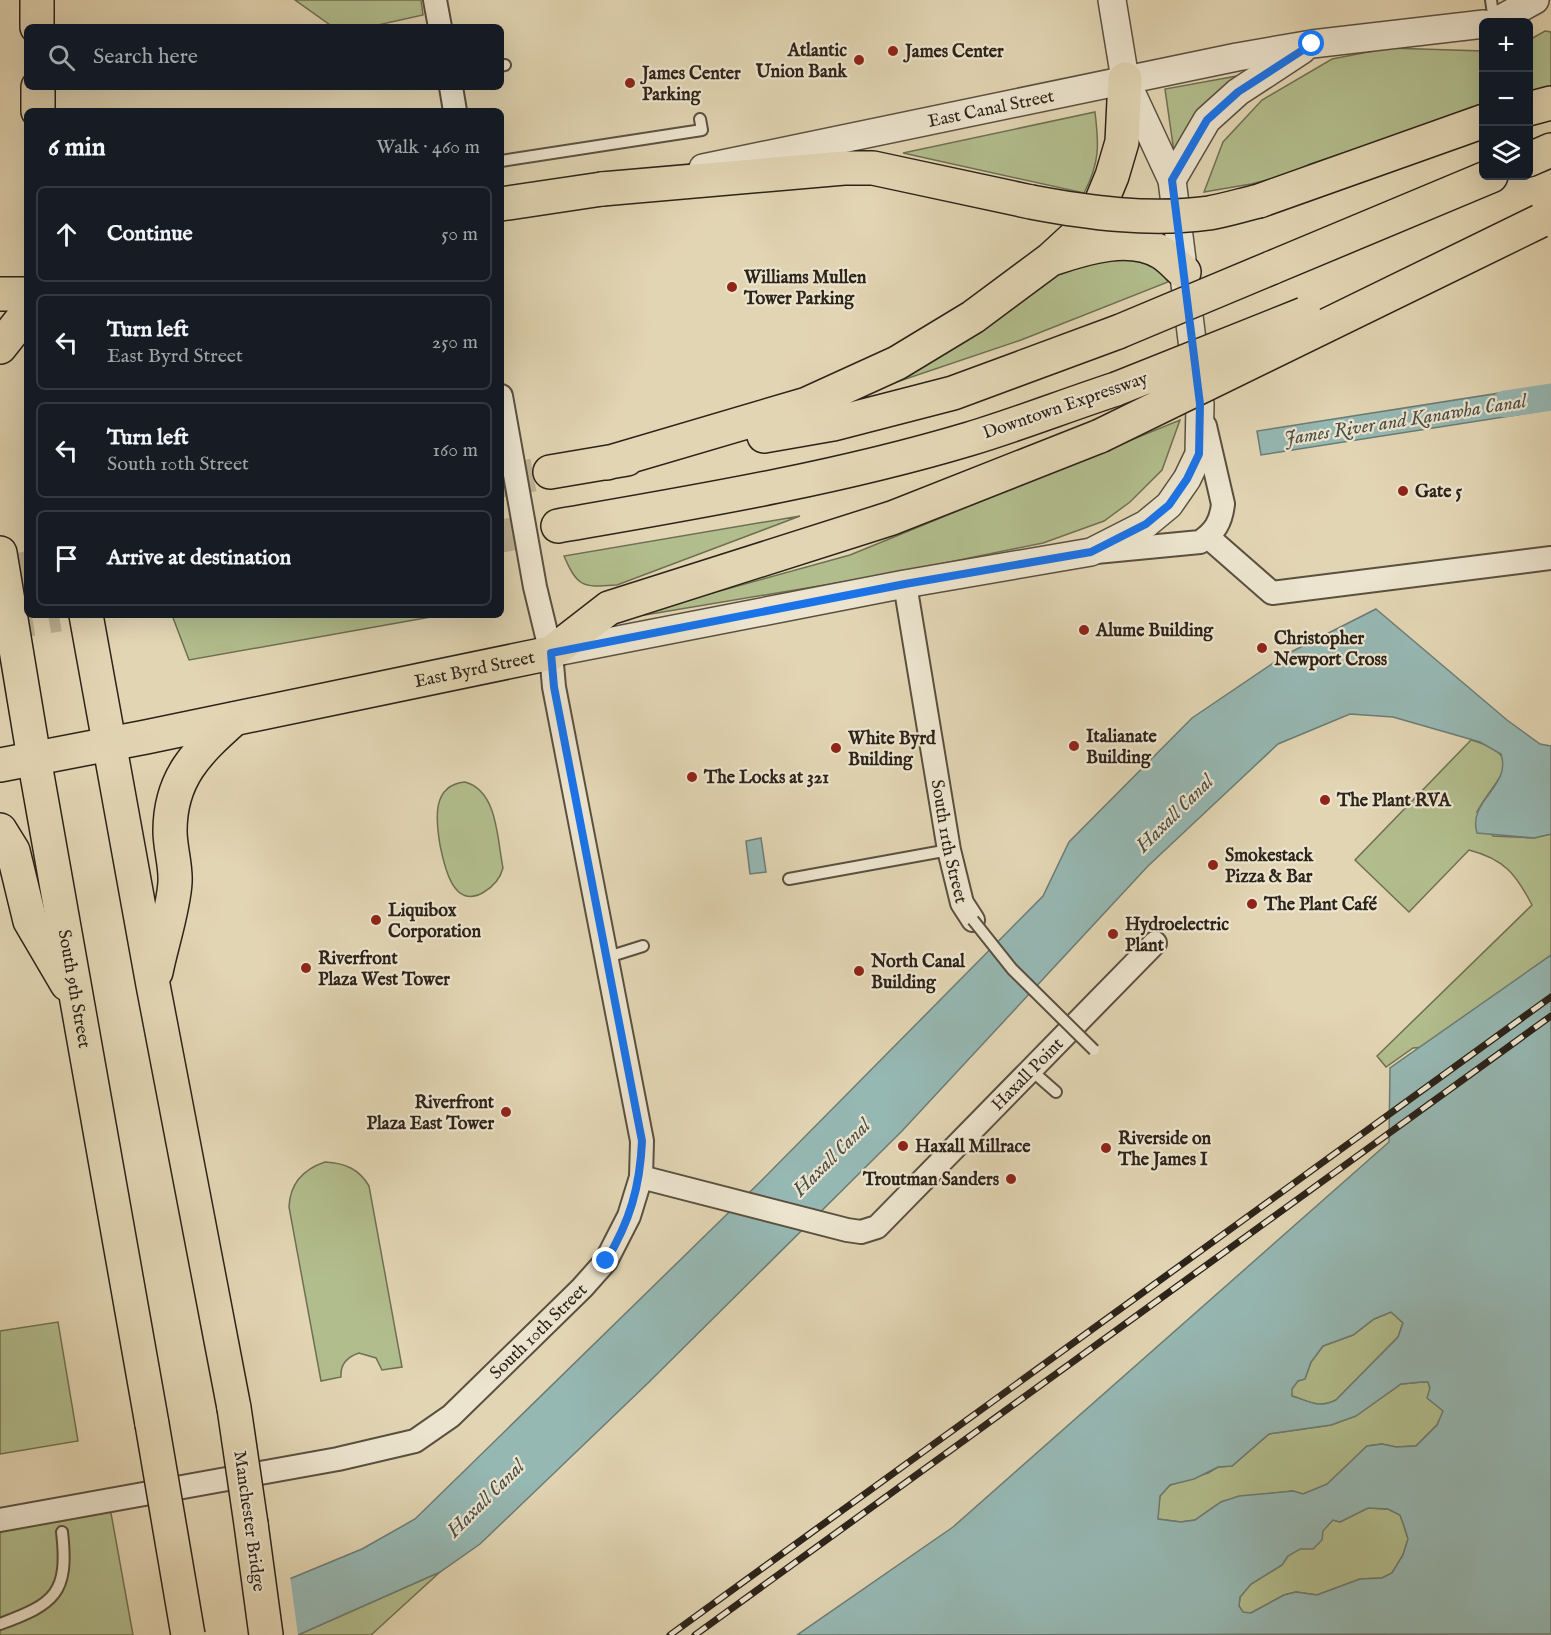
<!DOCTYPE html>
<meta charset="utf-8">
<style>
body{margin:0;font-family:"IM FELL English",serif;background:#242831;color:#f1f3f6}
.controls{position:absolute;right:18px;top:18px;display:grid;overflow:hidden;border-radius:9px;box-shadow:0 6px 24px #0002}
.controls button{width:54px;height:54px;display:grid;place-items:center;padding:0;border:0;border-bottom:2px solid #363941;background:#171b24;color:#f1f3f6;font:30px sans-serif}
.stop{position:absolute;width:18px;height:18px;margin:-14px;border:4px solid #1a73e8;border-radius:50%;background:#fff}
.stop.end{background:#1a73e8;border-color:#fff;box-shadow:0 2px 6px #0008}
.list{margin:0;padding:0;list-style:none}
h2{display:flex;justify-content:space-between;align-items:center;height:78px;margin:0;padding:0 24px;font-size:26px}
h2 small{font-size:20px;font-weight:400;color:#9ea1a6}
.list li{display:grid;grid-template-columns:39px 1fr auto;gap:18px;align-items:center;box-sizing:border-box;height:96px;margin:0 12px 12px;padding:0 12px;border:2px solid #363941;border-radius:9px}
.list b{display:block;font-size:22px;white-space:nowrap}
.list p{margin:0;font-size:20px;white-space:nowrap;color:#9ea1a6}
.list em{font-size:20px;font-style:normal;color:#9ea1a6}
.icon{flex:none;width:33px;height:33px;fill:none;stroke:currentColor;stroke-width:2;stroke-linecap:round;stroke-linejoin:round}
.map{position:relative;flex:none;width:1551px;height:1635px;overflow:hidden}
.search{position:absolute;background:#171b24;box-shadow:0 6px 24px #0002;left:24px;top:24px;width:480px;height:66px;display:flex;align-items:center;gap:15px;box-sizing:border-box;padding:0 21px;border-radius:9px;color:#9ea1a6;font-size:22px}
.panel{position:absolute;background:#171b24;box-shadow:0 6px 24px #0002;left:24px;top:108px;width:480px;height:510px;border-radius:9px}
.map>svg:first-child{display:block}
.green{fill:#b2bd8d;stroke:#6f7053;stroke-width:1.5}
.water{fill:#96b8b3;stroke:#6c7c75;stroke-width:1.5;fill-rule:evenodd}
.pier{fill:#e2d5b3}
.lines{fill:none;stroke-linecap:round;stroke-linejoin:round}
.canal{stroke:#96b8b3;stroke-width:27}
.motorway-tunnel{stroke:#beb194;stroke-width:33;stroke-dasharray:33 16;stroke-linecap:butt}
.service-casing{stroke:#5a5040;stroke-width:14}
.minor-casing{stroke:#5a5040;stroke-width:26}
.tertiary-casing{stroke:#5a5040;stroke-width:30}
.primary-casing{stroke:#2c2319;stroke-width:36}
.motorway-casing{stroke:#2c2319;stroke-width:36}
.service{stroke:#ece4ce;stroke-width:10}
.minor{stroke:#ece4ce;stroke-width:22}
.tertiary{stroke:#ece4ce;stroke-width:27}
.primary{stroke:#e2d5b3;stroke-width:33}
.motorway{stroke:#e2d5b3;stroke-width:33}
.rail-casing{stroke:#2c2319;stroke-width:7}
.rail{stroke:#ece4ce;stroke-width:4.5;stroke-dasharray:14;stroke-linecap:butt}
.service-bridge-casing{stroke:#5a5040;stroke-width:14;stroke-linecap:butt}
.primary-bridge-casing{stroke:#2c2319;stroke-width:36;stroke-linecap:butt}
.motorway-bridge-casing{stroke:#2c2319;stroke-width:36;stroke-linecap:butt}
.service-bridge{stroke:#ece4ce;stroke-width:10}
.primary-bridge{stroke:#e2d5b3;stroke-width:33}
.motorway-bridge{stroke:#e2d5b3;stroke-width:33}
.route{stroke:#1a73e8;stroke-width:8}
.poi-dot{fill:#8f2418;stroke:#ece4ce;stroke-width:2}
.labels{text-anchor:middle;stroke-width:4.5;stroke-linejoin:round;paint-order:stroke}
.poi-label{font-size:18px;font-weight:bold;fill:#2c2319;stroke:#ece4ce;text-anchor:start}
.street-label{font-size:18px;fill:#2c2319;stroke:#ece4ce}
.water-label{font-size:20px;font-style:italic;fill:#4c5047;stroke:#ece4ce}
</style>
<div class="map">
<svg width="1551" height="1635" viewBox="0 0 1551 1635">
<rect width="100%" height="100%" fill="#e2d5b3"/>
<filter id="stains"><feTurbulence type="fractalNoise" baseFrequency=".00333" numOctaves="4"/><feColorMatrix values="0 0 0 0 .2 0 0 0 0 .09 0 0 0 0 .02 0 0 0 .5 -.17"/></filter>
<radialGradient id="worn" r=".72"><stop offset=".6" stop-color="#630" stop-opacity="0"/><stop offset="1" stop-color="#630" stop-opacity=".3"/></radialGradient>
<path class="green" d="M 295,0 L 421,0 L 423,15 L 369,27 L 333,27 Z
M 1545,31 L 1551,32 L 1551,87 L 1529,92 L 1529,40 Z
M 1389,48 L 1483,51 L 1483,107 L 1310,164 L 1287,175 L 1251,184 L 1204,192 L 1223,142 L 1262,100 L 1332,59 Z
M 1248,74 L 1174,152 L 1165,89 Z
M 1095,112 C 1099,145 1100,162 1084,193 L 903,153 Z
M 1134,259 L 1157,265 L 1168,282 L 1021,340 L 867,392 L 1075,261 Z
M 1180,420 L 1162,470 L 1130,502 L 1104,521 L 1043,543 L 896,573 L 645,615 L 636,614 L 850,555 Z
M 800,516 L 617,585 C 584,587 578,589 564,556 Z
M 172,615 L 442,615 L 189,660 Z
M 1471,740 C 1532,757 1493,780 1477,812 L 1493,836 L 1534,838 L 1551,834 L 1551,959 L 1428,1047 L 1413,1048 L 1386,1067 L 1377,1056 L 1532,905 C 1516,874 1504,859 1469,850 L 1409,912 L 1355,860 Z
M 465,782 C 498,791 497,839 503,868 C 500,879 494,886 484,892 C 453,911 444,865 440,845 C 436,821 431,785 465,782 Z
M 325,1162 C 345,1163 359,1169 369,1186 L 402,1367 L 382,1370 L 376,1358 L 359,1353 C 347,1357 340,1364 341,1377 L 321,1381 L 289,1207 C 290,1183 304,1169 325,1162 Z
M 1391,1312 L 1403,1323 L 1398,1337 L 1336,1400 C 1318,1409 1309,1401 1292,1396 L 1291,1389 L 1298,1381 L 1305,1379 L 1311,1362 L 1323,1346 L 1353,1335 L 1374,1319 Z
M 58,1322 L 78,1441 L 0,1454 L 0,1331 Z
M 1422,1382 L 1428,1382 L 1434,1402 L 1444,1411 L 1437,1425 L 1416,1446 L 1396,1447 L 1382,1444 L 1367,1446 L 1327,1485 L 1303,1494 L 1293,1491 L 1239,1497 L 1221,1502 L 1195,1520 L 1181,1522 L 1157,1519 L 1160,1496 L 1170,1485 L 1208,1473 L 1218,1467 L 1232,1466 L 1269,1434 L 1331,1425 L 1355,1416 L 1401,1384 Z
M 109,1502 L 133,1635 L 0,1635 L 0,1520 Z
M 1368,1508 L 1388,1509 L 1400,1515 L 1404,1526 L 1408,1539 L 1403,1555 L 1392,1573 L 1382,1578 L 1360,1579 L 1317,1595 L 1296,1592 L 1284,1595 L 1251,1613 L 1243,1613 L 1239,1606 L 1240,1597 L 1251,1584 L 1282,1565 L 1288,1556 L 1333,1520 L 1340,1522 Z
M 440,1572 L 371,1635 L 298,1635 Z"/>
<path class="water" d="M 1538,387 L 1542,411 L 1261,455 L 1257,431 Z
M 1376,609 L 1507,720 L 1540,744 L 1551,746 L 1551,834 L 1534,838 L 1477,833 C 1467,800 1512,787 1501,754 L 1480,742 L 1393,717 L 1350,714 L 1278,744 L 1148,866 L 902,1131 L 648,1383 L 480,1544 L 440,1572 L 298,1635 L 154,1635 L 362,1549 L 415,1519 L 761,1181 L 1043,896 L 1069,842 L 1192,718 L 1285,655 Z
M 761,838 L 766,872 L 750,874 L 746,841 Z
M 1551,955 L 1551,1634 L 797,1635 L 953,1527 L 1389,1142 L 1390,1068 ZM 1391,1312 L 1403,1323 L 1398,1337 L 1336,1400 C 1318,1409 1309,1401 1292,1396 L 1292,1389 L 1298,1381 L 1305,1379 L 1311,1362 L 1323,1346 L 1353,1335 L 1374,1319 ZM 1422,1382 L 1428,1382 L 1430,1388 L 1427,1398 L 1443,1411 L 1437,1425 L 1416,1446 L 1396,1447 L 1382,1444 L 1367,1446 L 1327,1484 L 1303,1494 L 1293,1491 L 1239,1496 L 1221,1502 L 1195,1520 L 1181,1522 L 1158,1519 L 1160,1496 L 1170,1485 L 1194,1479 L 1218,1467 L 1232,1466 L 1269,1434 L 1331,1425 L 1356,1416 L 1401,1384 ZM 1368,1508 L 1388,1509 L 1400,1515 L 1404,1526 L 1408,1539 L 1403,1555 L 1392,1573 L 1382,1578 L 1360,1579 L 1317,1595 L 1296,1592 L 1284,1595 L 1251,1613 L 1243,1612 L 1239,1606 L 1240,1597 L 1251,1584 L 1282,1565 L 1288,1556 L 1300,1549 L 1313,1549 L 1322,1540 L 1323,1531 L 1333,1520 L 1340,1522 Z"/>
<path class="pier" d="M 290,1576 L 298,1635 L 151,1635 L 153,1632 Z"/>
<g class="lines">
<path class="canal" d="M 1505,404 L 1551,397"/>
<path class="motorway-tunnel" d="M 501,481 L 550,472
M 501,536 L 558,526
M 0,573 L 27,568
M 0,625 L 59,615"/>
<g class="service-casing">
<path id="service" d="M 1491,0 L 1494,21
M 501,66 L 505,65
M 501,161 L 702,130 L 700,119
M 789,879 L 949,850
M 608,957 L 643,946
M 1031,1070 L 1056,1092
M 0,1624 C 55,1604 69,1593 62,1532"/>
</g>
<g class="minor-casing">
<g id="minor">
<path d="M 435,0 L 440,27"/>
<path d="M 451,87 L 455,111"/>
<path d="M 1208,537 L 1272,593 L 1551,558"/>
<path d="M 1096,552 L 1200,542 C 1215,532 1221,522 1223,504 L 1205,426"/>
<path id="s1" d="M 905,584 L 949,850 L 962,903 L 973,920"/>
<path id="s2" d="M 641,1177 L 847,1230 L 861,1232 L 877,1227 L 1155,943"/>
<path id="s3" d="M 0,1520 L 338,1459 L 415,1441 L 451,1416 L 582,1288 L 606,1261 L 629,1216 L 641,1177 L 642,1141 L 554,687 L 551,653 L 535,587 L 501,396"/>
</g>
</g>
<g class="tertiary-casing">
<g id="tertiary">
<path d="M 1495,22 L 1535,0"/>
<path id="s4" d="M 703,168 L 1237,57 L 1312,44 L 1484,24"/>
<path d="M 1172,180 L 1207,120 L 1238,92 L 1302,50"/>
<path d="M 551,653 L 905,584 L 1091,552 L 1146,524 L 1169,505 L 1187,479 L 1199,454 L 1200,404 L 1172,180 L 1125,79 L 1112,0"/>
</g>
</g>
<g class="primary-casing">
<g id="primary">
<path d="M 37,0 L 37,27"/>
<path d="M 38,87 L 38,111"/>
<path d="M 501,204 L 602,189"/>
<path d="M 0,294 L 27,294"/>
<path d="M 0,347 L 27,313"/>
<path id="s5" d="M 0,553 L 34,758 L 152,1424"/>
<path d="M 86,615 L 153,985 L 234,1408"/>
<path id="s6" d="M 0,765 L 146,737 L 551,653"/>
<path d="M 0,830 L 13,851 L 30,921 L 67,984"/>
<path d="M 156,972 C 161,946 174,907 175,882 C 176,865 170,848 170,831 C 170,778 197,752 234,719"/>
<path d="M 251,1524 L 266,1635"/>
</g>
</g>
<g class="motorway-casing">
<path id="motorway" d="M 1528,109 L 1551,103
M 1528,160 L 1551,150
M 602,189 L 844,168 L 873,168 L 1031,202
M 1259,201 L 1484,121
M 1055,258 C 1087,247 1131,234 1162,253 C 1170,258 1177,266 1184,272
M 1271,268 L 1491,176
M 764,436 L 833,424 L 953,393 L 1118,332
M 607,463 L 807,404 L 897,363 L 973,317 L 1051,259 L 1076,236 L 1100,205 L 1112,176 L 1122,142 L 1125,79
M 550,472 L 627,459
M 558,526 C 696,502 835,479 969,439 C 1019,424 1067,405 1116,389
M 551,653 L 609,608 L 892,518 L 1100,436"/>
</g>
<use href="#service" class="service"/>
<use href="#minor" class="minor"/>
<use href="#tertiary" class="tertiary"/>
<use href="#primary" class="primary"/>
<use href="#motorway" class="motorway"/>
<g class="rail-casing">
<path id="rail" d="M 670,1635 L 1551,997
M 695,1635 L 1551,1016"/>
</g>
<use href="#rail" class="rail"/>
<g class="service-bridge-casing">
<path id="service-bridge" d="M 973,920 L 1012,969 L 1094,1050"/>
</g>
<g class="primary-bridge-casing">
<path id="primary-bridge" d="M 234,1408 L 251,1524
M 152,1424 L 188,1635"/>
</g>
<g class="motorway-bridge-casing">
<path id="motorway-bridge" d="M 1031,202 C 1089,213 1150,221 1209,213 C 1226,210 1242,205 1259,201
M 1118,332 L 1271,268
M 1116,389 L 1304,314
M 1100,436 L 1540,221"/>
</g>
<use href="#service-bridge" class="service-bridge"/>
<use href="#primary-bridge" class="primary-bridge"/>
<use href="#motorway-bridge" class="motorway-bridge"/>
</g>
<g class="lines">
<path class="route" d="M 606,1261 C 630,1221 640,1187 642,1141 L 554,687 L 551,653 L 905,584 L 1091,552 L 1146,524 L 1169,505 L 1187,479 L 1199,454 L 1200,404 L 1172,180 L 1207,120 L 1238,92 L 1312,44"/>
</g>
<g class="poi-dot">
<circle cx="893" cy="51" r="6"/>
<circle cx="859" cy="60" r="6"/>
<circle cx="630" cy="83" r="6"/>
<circle cx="732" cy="287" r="6"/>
<circle cx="1403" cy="491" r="6"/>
<circle cx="1084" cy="630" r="6"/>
<circle cx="1262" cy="648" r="6"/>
<circle cx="1074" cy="746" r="6"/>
<circle cx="836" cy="748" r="6"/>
<circle cx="692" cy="777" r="6"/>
<circle cx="1325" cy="800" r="6"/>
<circle cx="1213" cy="865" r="6"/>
<circle cx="1252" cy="904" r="6"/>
<circle cx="376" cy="920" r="6"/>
<circle cx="1113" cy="934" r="6"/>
<circle cx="306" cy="968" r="6"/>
<circle cx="859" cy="971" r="6"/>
<circle cx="506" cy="1112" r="6"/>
<circle cx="903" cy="1146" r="6"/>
<circle cx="1106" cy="1148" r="6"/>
<circle cx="1011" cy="1179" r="6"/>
</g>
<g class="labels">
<g class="poi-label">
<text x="847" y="56" text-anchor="end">Atlantic<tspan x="847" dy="21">Union Bank</tspan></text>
<text x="905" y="57">James Center</text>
<text x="642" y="79">James Center<tspan x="642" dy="21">Parking</tspan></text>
<text x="744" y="283">Williams Mullen<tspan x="744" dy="21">Tower Parking</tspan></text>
<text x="1415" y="497">Gate 5</text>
<text x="1096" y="636">Alume Building</text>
<text x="1274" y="644">Christopher<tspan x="1274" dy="21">Newport Cross</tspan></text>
<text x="1086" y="742">Italianate<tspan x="1086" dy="21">Building</tspan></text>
<text x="848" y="744">White Byrd<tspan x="848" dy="21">Building</tspan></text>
<text x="704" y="783">The Locks at 321</text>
<text x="1337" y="806">The Plant RVA</text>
<text x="1225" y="861">Smokestack<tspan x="1225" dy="21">Pizza &amp; Bar</tspan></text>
<text x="1264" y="910">The Plant Café</text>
<text x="388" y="916">Liquibox<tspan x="388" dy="21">Corporation</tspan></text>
<text x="1125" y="930">Hydroelectric<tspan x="1125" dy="21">Plant</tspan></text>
<text x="318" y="964">Riverfront<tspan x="318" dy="21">Plaza West Tower</tspan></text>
<text x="871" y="967">North Canal<tspan x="871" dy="21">Building</tspan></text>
<text x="494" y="1108" text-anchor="end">Riverfront<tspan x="494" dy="21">Plaza East Tower</tspan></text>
<text x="1118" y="1144">Riverside on<tspan x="1118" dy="21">The James I</tspan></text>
<text x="915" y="1152">Haxall Millrace</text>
<text x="999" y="1185" text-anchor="end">Troutman Sanders</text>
</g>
<g class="street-label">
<text dy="6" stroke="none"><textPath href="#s4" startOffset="294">East Canal Street</textPath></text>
<text transform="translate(1065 405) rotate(-19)" y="6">Downtown Expressway</text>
<text dy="6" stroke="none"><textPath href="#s6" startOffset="484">East Byrd Street</textPath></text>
<text dy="6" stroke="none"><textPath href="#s1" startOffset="261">South 11th Street</textPath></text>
<text dy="6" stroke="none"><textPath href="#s5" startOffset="442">South 9th Street</textPath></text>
<text dy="6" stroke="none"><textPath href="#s2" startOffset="458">Haxall Point</textPath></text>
<text dy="6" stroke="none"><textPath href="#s3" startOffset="588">South 10th Street</textPath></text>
<text transform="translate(250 1521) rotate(82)" y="6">Manchester Bridge</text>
</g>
<g class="water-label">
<text transform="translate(1405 419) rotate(-9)" y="7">James River and Kanawha Canal</text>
<text transform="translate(1174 813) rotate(-45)" y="7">Haxall Canal</text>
<text transform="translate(831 1157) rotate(-45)" y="7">Haxall Canal</text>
<text transform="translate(485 1498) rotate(-45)" y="7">Haxall Canal</text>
</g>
</g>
<rect width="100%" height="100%" filter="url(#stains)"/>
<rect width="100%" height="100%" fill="url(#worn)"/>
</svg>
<div class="controls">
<button>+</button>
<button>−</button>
<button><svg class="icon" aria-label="layers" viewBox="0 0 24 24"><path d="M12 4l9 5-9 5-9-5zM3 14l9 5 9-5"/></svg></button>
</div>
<div class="stop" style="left:1312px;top:44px"></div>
<div class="stop end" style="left:606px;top:1261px"></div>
<div class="search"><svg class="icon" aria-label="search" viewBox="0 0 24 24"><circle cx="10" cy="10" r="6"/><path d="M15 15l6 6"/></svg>Search here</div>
<section class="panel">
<h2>6 min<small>Walk · 460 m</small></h2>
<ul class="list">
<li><svg class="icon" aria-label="ahead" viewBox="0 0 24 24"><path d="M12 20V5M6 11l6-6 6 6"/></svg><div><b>Continue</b></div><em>50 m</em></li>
<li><svg class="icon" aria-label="left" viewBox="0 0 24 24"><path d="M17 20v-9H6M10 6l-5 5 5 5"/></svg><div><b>Turn left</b><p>East Byrd Street</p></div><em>250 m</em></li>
<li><svg class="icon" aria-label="left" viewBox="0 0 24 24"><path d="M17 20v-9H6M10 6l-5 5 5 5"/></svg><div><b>Turn left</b><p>South 10th Street</p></div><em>160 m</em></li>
<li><svg class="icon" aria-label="arrive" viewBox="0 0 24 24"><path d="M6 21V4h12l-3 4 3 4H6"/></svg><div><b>Arrive at destination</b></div></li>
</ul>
</section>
</div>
